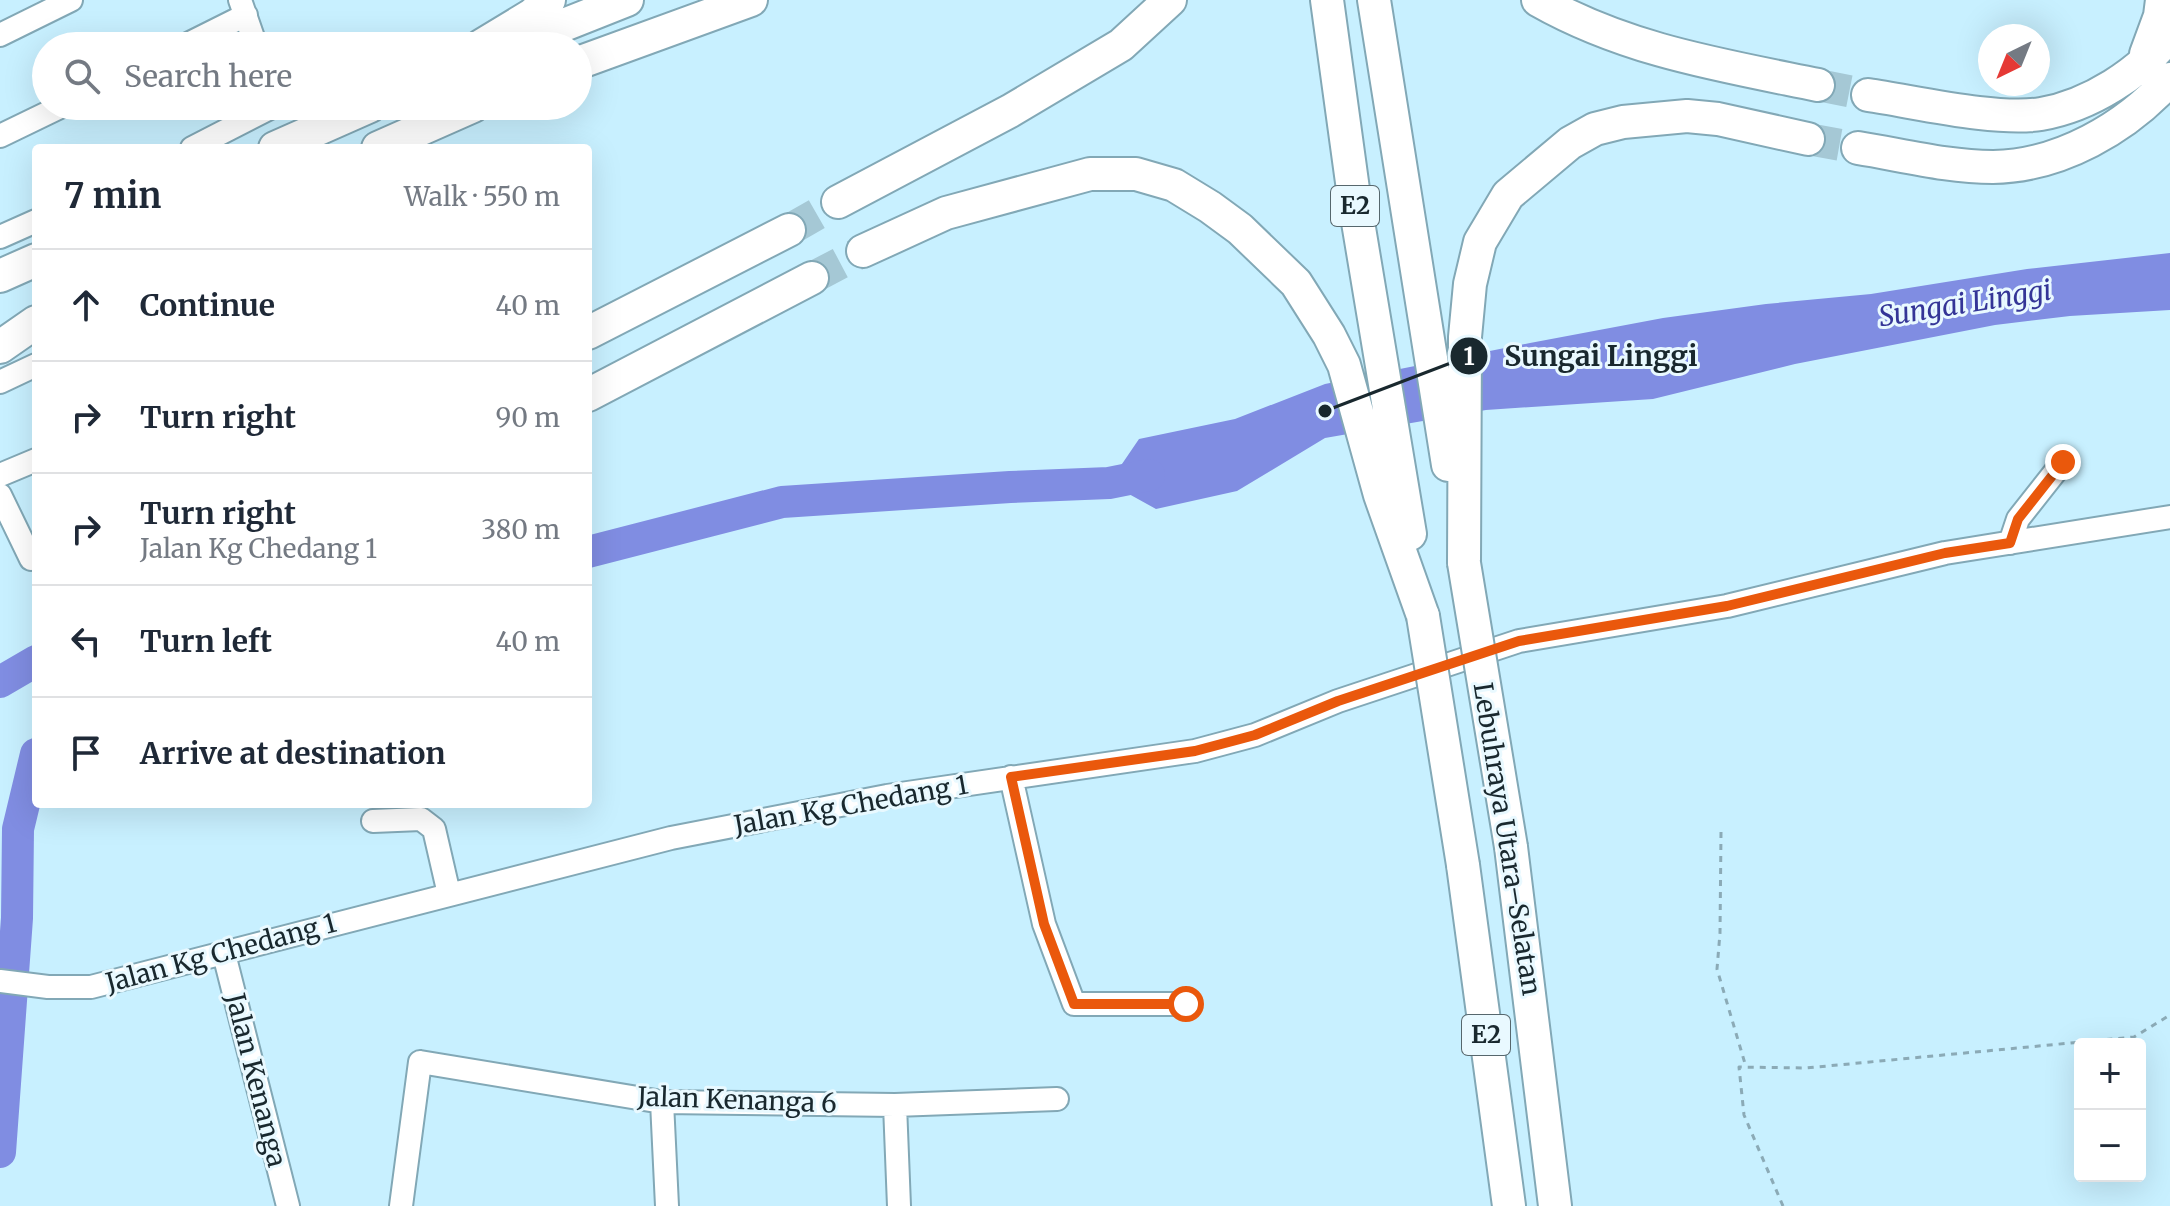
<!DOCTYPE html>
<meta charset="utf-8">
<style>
body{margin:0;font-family:Merriweather,serif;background:#f6f6f7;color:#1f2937}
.controls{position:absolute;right:24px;bottom:24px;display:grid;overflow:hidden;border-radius:8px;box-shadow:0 8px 32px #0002}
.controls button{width:72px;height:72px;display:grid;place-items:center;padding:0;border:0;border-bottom:2px solid #e0e1e3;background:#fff;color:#1f2937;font:40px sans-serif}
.compass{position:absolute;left:1978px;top:24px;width:72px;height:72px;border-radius:50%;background:#fff;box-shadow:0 8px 32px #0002;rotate:223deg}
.stop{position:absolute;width:24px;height:24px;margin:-18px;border:6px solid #ea580c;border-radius:50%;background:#fff}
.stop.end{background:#ea580c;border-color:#fff;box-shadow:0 2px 8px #0008}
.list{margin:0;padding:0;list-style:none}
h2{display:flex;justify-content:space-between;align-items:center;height:104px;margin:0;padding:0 32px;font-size:34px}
h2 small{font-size:26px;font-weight:400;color:#747a83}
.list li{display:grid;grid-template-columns:52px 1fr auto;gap:24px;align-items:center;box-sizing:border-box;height:112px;padding:0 32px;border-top:2px solid #e0e1e3}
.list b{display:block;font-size:30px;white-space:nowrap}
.list p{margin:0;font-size:26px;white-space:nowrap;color:#747a83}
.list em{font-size:26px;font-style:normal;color:#747a83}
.icon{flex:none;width:44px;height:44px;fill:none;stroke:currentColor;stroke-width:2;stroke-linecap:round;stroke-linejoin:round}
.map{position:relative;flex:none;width:2170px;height:1206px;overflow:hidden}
.search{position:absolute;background:#fff;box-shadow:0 8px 32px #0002;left:32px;top:32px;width:560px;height:88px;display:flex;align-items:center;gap:20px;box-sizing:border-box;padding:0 28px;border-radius:44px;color:#747a83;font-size:30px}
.panel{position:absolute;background:#fff;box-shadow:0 8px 32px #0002;left:32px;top:144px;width:560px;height:664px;border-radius:8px}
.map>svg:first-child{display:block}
.water{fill:#808de2}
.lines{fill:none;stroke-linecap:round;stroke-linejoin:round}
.river{stroke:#808de2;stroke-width:32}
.highway-tunnel{stroke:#a5c8d5;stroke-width:32;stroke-dasharray:32 16;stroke-linecap:butt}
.minor-casing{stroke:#82a8b6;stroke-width:26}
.highway-casing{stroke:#82a8b6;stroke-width:36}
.path{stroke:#8baab6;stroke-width:3;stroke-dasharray:6 6;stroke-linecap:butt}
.minor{stroke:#fff;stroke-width:22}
.highway{stroke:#fff;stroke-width:32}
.highway-bridge-casing{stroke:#82a8b6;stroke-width:36;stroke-linecap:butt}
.highway-bridge{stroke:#fff;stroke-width:32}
.route{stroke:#ea580c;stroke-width:10}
.labels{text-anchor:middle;stroke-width:6;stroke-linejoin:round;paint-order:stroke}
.shield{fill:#e9f9ff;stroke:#57676d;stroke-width:2}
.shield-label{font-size:24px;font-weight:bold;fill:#19282e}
.street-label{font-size:26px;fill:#19282e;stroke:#e9f9ff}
.water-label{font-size:28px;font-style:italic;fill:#343597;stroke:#e9f9ff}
.leader{fill:none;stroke:#19282e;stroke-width:3}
.callout-dot{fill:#19282e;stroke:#e9f9ff;stroke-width:3}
.mark-label{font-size:24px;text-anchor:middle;font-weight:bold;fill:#fff}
.callout-label{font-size:28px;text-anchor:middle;font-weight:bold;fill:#19282e;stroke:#e9f9ff;stroke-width:6;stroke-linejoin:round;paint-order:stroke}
</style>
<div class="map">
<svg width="2170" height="1206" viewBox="0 0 2170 1206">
<rect width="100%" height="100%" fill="#c8f0ff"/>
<path class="water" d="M 2170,253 L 2170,310 L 2070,316 L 1995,325 L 1795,364 L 1653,399 L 1486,410 L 1325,438 L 1237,491 L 1156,509 L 1109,483 L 1139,439 L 1235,419 L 1325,384 L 1530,343 L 1663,318 L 1766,304 L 1871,294 L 2027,269 Z"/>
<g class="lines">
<path class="river" d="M 588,552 L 782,502 L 1010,487 L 1109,483 L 1149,475
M 0,682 L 36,661
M 0,1152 L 17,918 L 18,829 L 36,754"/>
<path class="highway-tunnel" d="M 1818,85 L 1868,95
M 1808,139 L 1858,148
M 789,230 L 838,202
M 812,278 L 863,251"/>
<g class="minor-casing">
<path id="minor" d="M 240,0 L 256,46
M 0,35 L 71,0
M 184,46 L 246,15
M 0,136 L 62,106
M 192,148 L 274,106
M 0,237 L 36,221
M 0,382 L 36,365
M 0,475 L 36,460
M 0,495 L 31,559 L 36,557
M 2010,543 L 2018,519 L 2063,462
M 1011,777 L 1044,924 L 1074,1004 L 1186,1004
M 373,821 L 421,819 L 434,829 L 449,894
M 224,954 L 288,1206
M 0,981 L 48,987 L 91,987 L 671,838 L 887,796 L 1195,751 L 1255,735 L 1338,701 L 1519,641 L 1727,606 L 1945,553 L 2170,517
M 662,1102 L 667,1206
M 895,1105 L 899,1206
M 401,1206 L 420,1062 L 662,1102 L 895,1105 L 1057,1099"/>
</g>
<g class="highway-casing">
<path id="highway" d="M 1327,0 L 1355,204 L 1410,534
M 1374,0 L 1448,465
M 1538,0 C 1626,50 1720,65 1818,85
M 481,46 L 532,15 L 549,0
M 511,46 L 627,0
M 2146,54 L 2160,16 L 2162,0
M 578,63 L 751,0
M 1868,95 C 1916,102 1995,121 2041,114 C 2088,106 2143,73 2170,33
M 275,148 L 370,106
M 378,148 L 473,106
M 1858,148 C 1902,155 1948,167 1993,167 C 2060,166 2126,128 2170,79
M 838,202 L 1010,111 L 1121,45 L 1170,0
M 863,251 L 946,213 L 1090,174 L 1136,174 L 1174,185 L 1210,207 L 1240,229 L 1296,283 L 1329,335 L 1344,365 L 1380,495 L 1423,616
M 0,276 L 36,260
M 588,333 L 789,230
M 0,347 L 36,322
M 588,395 L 812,278
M 1464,563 L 1465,337 L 1470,284 L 1480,242 L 1508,195 L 1570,143 L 1595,129 L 1623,122 L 1687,116 L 1718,119 L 1808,139
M 1511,847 L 1555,1206
M 1463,865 L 1509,1206"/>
</g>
<path class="path" d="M 1721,832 L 1720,933 L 1717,969 L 1746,1067
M 1783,1206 L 1744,1115 L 1739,1067 L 1806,1068 L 2134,1037 L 2170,1015"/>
<use href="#minor" class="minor"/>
<use href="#highway" class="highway"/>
<g class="highway-bridge-casing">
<path id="highway-bridge" d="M 1464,563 L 1511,847
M 1423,616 L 1463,865"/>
</g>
<use href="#highway-bridge" class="highway-bridge"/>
</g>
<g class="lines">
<path class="route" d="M 1186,1004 L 1074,1004 L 1044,924 L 1011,777 L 1195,751 L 1255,735 L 1338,701 L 1519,641 L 1727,606 L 1945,553 L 2010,543 L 2018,519 L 2063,462"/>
</g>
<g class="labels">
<g class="shield">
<rect x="1331" y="186" width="48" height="40" rx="6"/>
<rect x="1462" y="1015" width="48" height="40" rx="6"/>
</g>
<g class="shield-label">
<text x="1355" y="214">E2</text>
<text x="1486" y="1043">E2</text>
</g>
<g class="street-label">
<text transform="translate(851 805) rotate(-10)" y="9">Jalan Kg Chedang 1</text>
<text transform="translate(1507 839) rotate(81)" y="9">Lebuhraya Utara–Selatan</text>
<text transform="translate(221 953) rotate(-15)" y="9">Jalan Kg Chedang 1</text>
<text transform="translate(256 1080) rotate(76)" y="9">Jalan Kenanga</text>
<text transform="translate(737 1100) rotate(2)" y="9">Jalan Kenanga 6</text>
</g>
<g class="water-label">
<text transform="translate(1965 303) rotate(-9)" y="10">Sungai Linggi</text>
</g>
</g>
<path class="leader" d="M1325 411L1469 356"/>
<g class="callout-dot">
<circle cx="1325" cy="411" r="8"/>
<circle cx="1469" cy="356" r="20"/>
</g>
<g class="mark-label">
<text x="1469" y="365">1</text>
</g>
<g class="callout-label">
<text x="1601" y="366">Sungai Linggi</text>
</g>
</svg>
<div class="controls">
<button>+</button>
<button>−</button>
</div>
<svg class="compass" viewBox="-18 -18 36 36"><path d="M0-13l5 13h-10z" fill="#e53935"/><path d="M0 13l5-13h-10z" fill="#747a83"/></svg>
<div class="stop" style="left:1186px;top:1004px"></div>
<div class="stop end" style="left:2063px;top:462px"></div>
<div class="search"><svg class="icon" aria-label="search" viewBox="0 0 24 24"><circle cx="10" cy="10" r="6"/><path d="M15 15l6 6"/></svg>Search here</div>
<section class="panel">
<h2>7 min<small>Walk · 550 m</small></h2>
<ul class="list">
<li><svg class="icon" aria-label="ahead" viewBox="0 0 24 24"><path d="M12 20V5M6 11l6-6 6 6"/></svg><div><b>Continue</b></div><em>40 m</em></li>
<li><svg class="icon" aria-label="right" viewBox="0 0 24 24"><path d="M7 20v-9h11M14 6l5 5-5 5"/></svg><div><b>Turn right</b></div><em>90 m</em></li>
<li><svg class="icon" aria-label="right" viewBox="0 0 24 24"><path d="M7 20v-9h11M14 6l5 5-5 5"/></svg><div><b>Turn right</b><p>Jalan Kg Chedang 1</p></div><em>380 m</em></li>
<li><svg class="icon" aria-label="left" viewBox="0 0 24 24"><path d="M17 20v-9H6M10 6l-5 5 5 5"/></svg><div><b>Turn left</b></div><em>40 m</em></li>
<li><svg class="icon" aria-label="arrive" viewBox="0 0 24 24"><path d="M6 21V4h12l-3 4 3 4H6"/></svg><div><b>Arrive at destination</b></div></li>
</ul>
</section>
</div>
